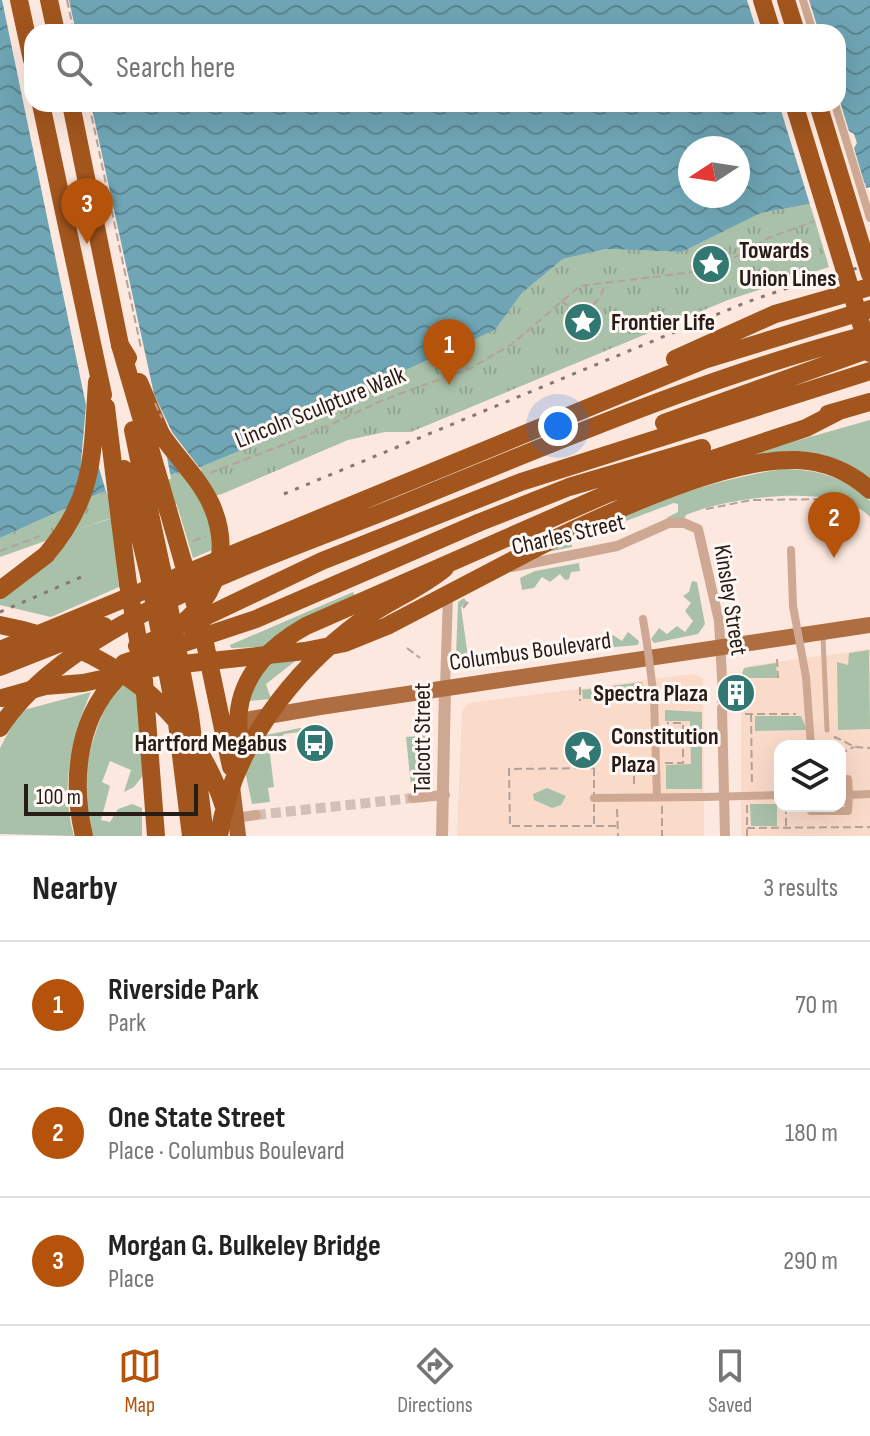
<!DOCTYPE html>
<meta charset="utf-8">
<style>
body{margin:0;font-family:"Sofia Sans Condensed",sans-serif;background:#f6f6f6;color:#222}
.controls{position:absolute;right:24px;bottom:24px;display:grid;overflow:hidden;border-radius:16px;box-shadow:0 8px 32px #0002}
.controls button{width:72px;height:72px;display:grid;place-items:center;padding:0;border:0;border-bottom:2px solid #e0e0e0;background:#fff;color:#222;font:40px sans-serif}
.compass{position:absolute;left:678px;top:136px;width:72px;height:72px;border-radius:50%;background:#fff;box-shadow:0 8px 32px #0002;rotate:258deg}
.scale{position:absolute;left:24px;bottom:20px;width:174px;box-sizing:border-box;padding-left:8px;border:4px solid #281c16;border-top:0;font-size:22px;line-height:28px;white-space:nowrap;color:#281c16;-webkit-text-stroke:6px #fff8f5;paint-order:stroke}
.you{position:absolute;left:558px;top:426px;width:28px;height:28px;margin:-20px;border:6px solid #fff;border-radius:50%;background:#1a73e8;box-shadow:0 0 0 12px #1a73e833}
.badge{display:grid;place-items:center;width:52px;height:52px;border-radius:50%;background:#b45309;color:#fff;font-size:26px;font-weight:700}
.pin{position:absolute;translate:-50% -66px;filter:drop-shadow(0 2px 4px #0008)}
.pin::after{content:'';position:absolute;top:42px;width:28px;height:24px;background:inherit;clip-path:polygon(0 0,100% 0,50% 100%)}
.list{margin:0;padding:0;list-style:none}
h2{display:flex;justify-content:space-between;align-items:center;height:104px;margin:0;padding:0 32px;font-size:34px}
h2 small{font-size:26px;font-weight:400;color:#767676}
.list li{display:grid;grid-template-columns:52px 1fr auto;gap:24px;align-items:center;box-sizing:border-box;height:128px;padding:0 32px;border-top:2px solid #e0e0e0}
.list b{display:block;font-size:30px;white-space:nowrap}
.list p{margin:0;font-size:26px;white-space:nowrap;color:#767676}
.list em{font-size:26px;font-style:normal;color:#767676}
.icon{flex:none;width:44px;height:44px;fill:none;stroke:currentColor;stroke-width:2;stroke-linecap:round;stroke-linejoin:round}
.map{position:relative;flex:none;width:870px;height:836px;overflow:hidden}
.search{position:absolute;background:#fff;box-shadow:0 8px 32px #0002;left:24px;right:24px;top:24px;height:88px;display:flex;align-items:center;gap:20px;box-sizing:border-box;padding:0 28px;border-radius:24px;color:#767676;font-size:30px}
.sheet{height:488px;background:#fff}
nav{display:flex;justify-content:space-around;align-items:center;box-sizing:border-box;height:112px;border-top:2px solid #e0e0e0;background:#fff;font-size:22px;color:#767676}
nav a{display:grid;justify-items:center;gap:4px}
nav .on{color:#b45309}
.map>svg:first-child{display:block}
.built{fill:#fadbca;fill-rule:evenodd}
.green{fill:#a9c1a8}
.park{fill:url(#park-tufts)}
.water{fill:url(#water-waves);fill-rule:evenodd}
.pier{fill:#fce8de}
.lines{fill:none;stroke-linecap:round;stroke-linejoin:round}
.minor-tunnel{stroke:#d2bfb6;stroke-width:10;stroke-dasharray:10 5;stroke-linecap:butt}
.path{stroke:#b4a29a;stroke-width:2;stroke-dasharray:8 4;stroke-linecap:butt}
.service{stroke:#cea892;stroke-width:5}
.pedestrian{stroke:#cea892;stroke-width:8}
.minor{stroke:#cea892;stroke-width:10}
.tertiary{stroke:#cea892;stroke-width:12}
.primary{stroke:#af6d42;stroke-width:16}
.trunk{stroke:#a86230;stroke-width:16}
.motorway{stroke:#a2561d;stroke-width:18}
.rail{stroke:#86776f;stroke-width:3;stroke-dasharray:4 8;stroke-linecap:butt}
.path-bridge{stroke:#b4a29a;stroke-width:2;stroke-dasharray:8 4;stroke-linecap:butt}
.pedestrian-bridge{stroke:#cea892;stroke-width:8}
.motorway-bridge{stroke:#a2561d;stroke-width:18}
.labels{text-anchor:middle;stroke-width:6;stroke-linejoin:round;paint-order:stroke}
.poi-label{font-size:24px;font-weight:bold;fill:#281c16;stroke:#fff8f5;text-anchor:start}
.street-label{font-size:24px;fill:#281c16;stroke:#fff8f5}
</style>
<div class="map">
<svg width="870" height="836" viewBox="0 0 870 836">
<defs>
<pattern id="park-tufts" width="24" height="20" patternUnits="userSpaceOnUse" patternTransform="scale(2)"><rect width="24" height="20" fill="#a9c1a8"/><path d="M3 7l-1-3M5 7V3M7 7l1-3M15 17l-1-3M17 17v-4M19 17l1-3" fill="none" stroke="#91a590"/></pattern>
<pattern id="water-waves" width="16" height="10" patternUnits="userSpaceOnUse" patternTransform="scale(2)"><rect width="16" height="10" fill="#6fa5b4"/><path d="M0 5q4-4 8 0t8 0" fill="none" stroke="#5b8691"/></pattern>
</defs>
<rect width="100%" height="100%" fill="#fce8de"/>
<path class="built" d="M 870,649 L 870,836 L 741,836 L 741,672 L 748,666 ZM 780,746 L 840,746 L 840,806 L 780,806 Z
M 692,674 L 703,678 L 704,836 L 457,836 L 462,711 L 469,703 Z"/>
<path class="green" d="M 870,420 L 870,481 L 844,465 L 751,460 L 750,454 Z
M 783,469 C 816,469 845,477 870,501 L 870,517 C 837,481 724,498 686,515 L 684,519 L 666,518 L 678,512 L 678,504 L 674,503 L 572,541 L 572,547 L 547,552 C 618,513 702,481 783,469 Z
M 199,498 L 210,525 L 212,550 L 193,558 L 176,502 Z
M 113,518 L 119,587 L 51,617 L 0,605 L 0,595 L 72,531 Z
M 579,563 L 580,571 L 571,572 L 569,579 L 565,580 L 560,574 L 550,582 L 542,577 L 534,588 L 522,590 L 520,578 L 535,571 Z
M 692,581 L 697,582 L 705,624 L 698,634 L 654,643 L 651,639 L 659,628 L 667,634 L 677,626 L 685,632 L 693,621 L 685,611 L 691,603 L 683,596 L 689,592 Z
M 353,592 L 355,596 L 268,647 L 231,648 L 230,645 Z
M 464,598 L 467,603 L 461,607 L 469,664 L 465,664 L 456,656 L 458,602 Z
M 628,632 L 639,641 L 638,645 L 547,653 L 577,649 L 584,639 L 590,646 L 599,637 L 604,643 L 613,635 L 622,641 Z
M 869,650 L 870,729 L 838,730 L 837,662 L 848,665 L 849,653 Z
M 298,659 L 266,684 L 271,699 L 249,701 L 255,682 L 268,661 Z
M 776,663 L 777,678 L 741,678 L 744,668 Z
M 642,682 L 645,698 L 583,699 L 582,690 Z
M 124,683 L 141,696 L 144,774 L 134,787 L 124,792 L 131,770 L 110,761 L 102,782 L 110,786 L 101,820 L 110,822 L 118,809 L 132,804 L 142,808 L 142,836 L 93,836 C 74,784 92,732 116,685 Z
M 91,692 C 71,738 60,787 74,836 L 0,834 L 0,748 L 20,711 Z
M 665,710 L 702,712 L 702,789 L 666,789 L 666,765 L 691,764 L 690,721 L 665,721 Z
M 755,716 L 801,716 L 807,730 L 755,731 Z
M 300,728 L 323,729 L 284,734 L 270,755 L 274,787 L 268,788 L 270,802 L 252,804 L 245,771 L 266,735 Z
M 429,735 L 428,782 L 411,786 L 406,737 Z
M 547,788 L 566,796 L 561,805 L 552,808 L 534,800 L 533,794 Z
M 750,804 L 777,804 L 777,826 L 751,826 Z"/>
<path class="park" d="M 810,204 L 829,267 L 728,300 L 411,432 L 385,432 L 348,440 L 222,494 L 105,520 L 0,557 L 0,538 L 100,493 L 203,466 L 293,429 L 299,418 L 495,330 L 522,293 L 563,259 L 606,249 L 682,252 L 761,213 Z"/>
<path class="water" d="M 0,0 L 870,0 L 870,187 L 866,188 L 865,183 L 810,204 L 761,213 L 682,252 L 606,249 L 563,259 L 522,293 L 495,330 L 299,418 L 293,429 L 203,466 L 100,493 L 0,538 ZM 32,32 L 838,32 L 838,104 L 32,104 ZM 690,148 L 738,148 L 738,196 L 690,196 Z"/>
<path class="pier" d="M 2,0 L 69,0 L 76,32 L 32,32 L 32,104 L 91,104 L 154,394 L 172,432 L 202,471 L 183,476 L 167,457 L 171,479 L 107,495 L 99,468 L 79,485 L 86,405 Z
M 747,0 L 809,0 L 819,32 L 757,32 Z
M 838,95 L 849,131 L 854,134 L 857,143 L 854,148 L 867,192 L 862,188 L 811,208 L 779,104 L 838,104 Z"/>
<g class="lines">
<path class="minor-tunnel" d="M 722,678 L 722,708
M 256,815 L 413,798"/>
<path class="path" d="M 67,0 L 74,32
M 89,104 L 141,348
M 561,301 L 575,310 C 594,309 600,300 605,284
M 210,473 L 306,436 L 383,400 L 471,368 L 512,344 L 580,286 L 701,271 L 729,261 L 768,238 L 815,221
M 706,509 L 752,500 L 835,499 L 835,503
M 193,541 L 206,536
M 0,551 L 40,536
M 463,608 L 468,602
M 407,648 L 420,658
M 777,659 L 778,678
M 580,687 L 580,701
M 745,714 L 796,714
M 751,714 L 752,786
M 825,746 L 835,737 L 855,747 L 870,748
M 840,754 L 854,747
M 665,763 L 683,763 L 683,723 L 667,723
M 634,764 L 634,787
M 594,768 L 594,826 L 510,826 L 509,769 Z
M 747,805 L 747,836
M 662,806 L 662,836
M 786,806 L 786,830
M 617,809 L 618,836
M 596,826 L 617,826
M 747,828 L 870,827"/>
<path class="service" d="M 823,637 L 827,730"/>
<path class="pedestrian" d="M 803,0 L 813,32
M 791,550 L 793,606
M 643,619 L 647,644
M 806,677 L 811,746
M 654,698 L 657,797
M 840,779 L 848,779 L 849,795
M 744,796 L 780,795
M 594,798 L 704,797
M 811,806 L 811,811 L 848,811 L 849,795 L 870,794"/>
<path class="minor" d="M 512,567 L 617,546 L 669,523 L 684,523 L 698,529 L 719,621 L 722,678
M 445,688 L 448,594
M 722,708 L 725,836
M 413,798 L 445,795
M 236,818 L 256,815"/>
<path class="tertiary" d="M 442,836 L 445,688"/>
<path class="primary" d="M 236,739 L 251,719 L 320,707 L 870,625"/>
<path class="trunk" d="M 232,786 L 238,836"/>
<path class="motorway" d="M 19,0 L 32,60
M 49,0 L 56,32
M 762,0 L 772,32
M 786,0 L 796,32
M 41,104 L 103,395
M 71,104 L 120,345 L 128,358
M 675,359 L 775,314 L 870,287
M 139,382 L 161,434
M 828,414 L 870,402
M 664,423 L 870,349
M 168,510 L 183,562
M 150,514 L 162,570
M 135,517 L 149,575
M 120,521 L 128,584
M 478,523 L 569,487 L 702,448
M 542,545 C 605,514 728,457 797,460 C 824,461 850,472 870,490
M 0,590 L 46,555
M 201,624 L 231,767
M 188,625 L 322,561 L 521,482 L 870,371
M 0,650 L 704,360 L 870,309
M 0,667 L 104,626
M 144,680 L 156,836
M 0,728 C 68,620 286,552 403,504 C 557,441 708,376 870,334
M 239,734 C 233,684 265,649 306,626 L 607,494 L 806,428 L 839,411
M 84,836 C 70,778 78,711 125,671"/>
<path class="rail" d="M 284,494 L 747,302 L 814,279 L 870,265
M 0,612 L 86,575"/>
<path class="path-bridge" d="M 155,403 L 162,418"/>
<path class="pedestrian-bridge" d="M 835,104 L 870,218
M 793,606 L 806,677
M 647,644 L 654,698
M 704,797 L 744,796"/>
<path class="motorway-bridge" d="M 794,104 L 870,353
M 818,104 L 870,274
M 120,345 L 168,510
M 106,407 L 120,521
M 133,430 L 150,514
M 124,469 L 135,517
M 46,555 C 96,496 92,454 97,382
M 183,562 L 199,618
M 162,570 L 190,715 L 205,836
M 149,575 L 177,723 L 191,836
M 128,584 L 141,656
M 0,625 C 102,644 194,706 225,810
M 137,646 C 200,629 240,568 211,504 C 199,478 177,458 161,434
M 124,663 L 256,619 L 478,523
M 2,698 L 45,686 L 83,683 L 163,666 L 305,651 L 345,643 L 387,626 L 542,545
M 219,836 C 231,750 292,671 362,620 C 388,601 420,589 445,568"/>
</g>
<defs>
<g id="sight-disc" transform="scale(2)"><circle r="9.5" fill="#307871" stroke="#fff8f5"/><path d="M0-6L1.8-2.2L6-1.7L2.9 1.2L3.7 5.4L0 3.3L-3.7 5.4L-2.9 1.2L-6-1.7L-1.8-2.2Z" fill="#fff"/></g>
<g id="building-disc" transform="scale(2)"><circle r="9.5" fill="#307871" stroke="#fff8f5"/><path d="M-4-6H4V6H1V3H-1V6H-4ZM-2.5-4.3h1.7v1.8h-1.7ZM.8-4.3h1.7v1.8H.8ZM-2.5-1h1.7V.8h-1.7ZM.8-1h1.7V.8H.8Z" fill="#fff"/></g>
<g id="bus-disc" transform="scale(2)"><circle r="9.5" fill="#307871" stroke="#fff8f5"/><path d="M-5-6H5V4H4V6H2V4H-2V6H-4V4H-5ZM-3.5-4V0h7V-4ZM-3.5 1.2v1.5H-2V1.2ZM2 1.2v1.5H3.5V1.2Z" fill="#fff"/></g>
</defs>
<g fill-rule="evenodd">
<use href="#sight-disc" x="711" y="264"/>
<use href="#sight-disc" x="583" y="322"/>
<use href="#building-disc" x="736" y="693"/>
<use href="#bus-disc" x="315" y="743"/>
<use href="#sight-disc" x="583" y="750"/>
</g>
<g class="labels">
<g class="poi-label">
<text x="739" y="258">Towards<tspan x="739" dy="28">Union Lines</tspan></text>
<text x="611" y="330">Frontier Life</text>
<text x="708" y="701" text-anchor="end">Spectra Plaza</text>
<text x="611" y="744">Constitution<tspan x="611" dy="28">Plaza</tspan></text>
<text x="287" y="751" text-anchor="end">Hartford Megabus</text>
</g>
<g class="street-label">
<text transform="translate(320 407) rotate(-22)" y="8">Lincoln Sculpture Walk</text>
<text transform="translate(568 534) rotate(-13)" y="8">Charles Street</text>
<text transform="translate(731 600) rotate(81)" y="8">Kinsley Street</text>
<text transform="translate(530 651) rotate(-8)" y="8">Columbus Boulevard</text>
<text transform="translate(422 738) rotate(-90)" y="8">Talcott Street</text>
</g>
</g>
</svg>
<div class="controls">
<button><svg class="icon" aria-label="layers" viewBox="0 0 24 24"><path d="M12 4l9 5-9 5-9-5zM3 14l9 5 9-5"/></svg></button>
</div>
<svg class="compass" viewBox="-18 -18 36 36"><path d="M0-13l5 13h-10z" fill="#e53935"/><path d="M0 13l5-13h-10z" fill="#767676"/></svg>
<div class="scale">100 m</div>
<div class="you"></div>
<div class="pin badge" style="left:449px;top:385px">1</div>
<div class="pin badge" style="left:834px;top:558px">2</div>
<div class="pin badge" style="left:87px;top:244px">3</div>
<div class="search"><svg class="icon" aria-label="search" viewBox="0 0 24 24"><circle cx="10" cy="10" r="6"/><path d="M15 15l6 6"/></svg>Search here</div>
</div>
<section class="sheet">
<h2>Nearby<small>3 results</small></h2>
<ul class="list">
<li><span class="badge">1</span><div><b>Riverside Park</b><p>Park</p></div><em>70 m</em></li>
<li><span class="badge">2</span><div><b>One State Street</b><p>Place · Columbus Boulevard</p></div><em>180 m</em></li>
<li><span class="badge">3</span><div><b>Morgan G. Bulkeley Bridge</b><p>Place</p></div><em>290 m</em></li>
</ul>
</section>
<nav>
<a class="on"><svg class="icon" aria-label="map" viewBox="0 0 24 24"><path d="M3 6l6-2 6 2 6-2v14l-6 2-6-2-6 2zM9 4v14M15 6v14"/></svg>Map</a>
<a><svg class="icon" aria-label="directions" viewBox="0 0 24 24"><path d="M12 3l9 9-9 9-9-9zM9 14v-3h6M13 9l2 2-2 2"/></svg>Directions</a>
<a><svg class="icon" aria-label="saved" viewBox="0 0 24 24"><path d="M7 4h10v16l-5-4-5 4z"/></svg>Saved</a>
</nav>
